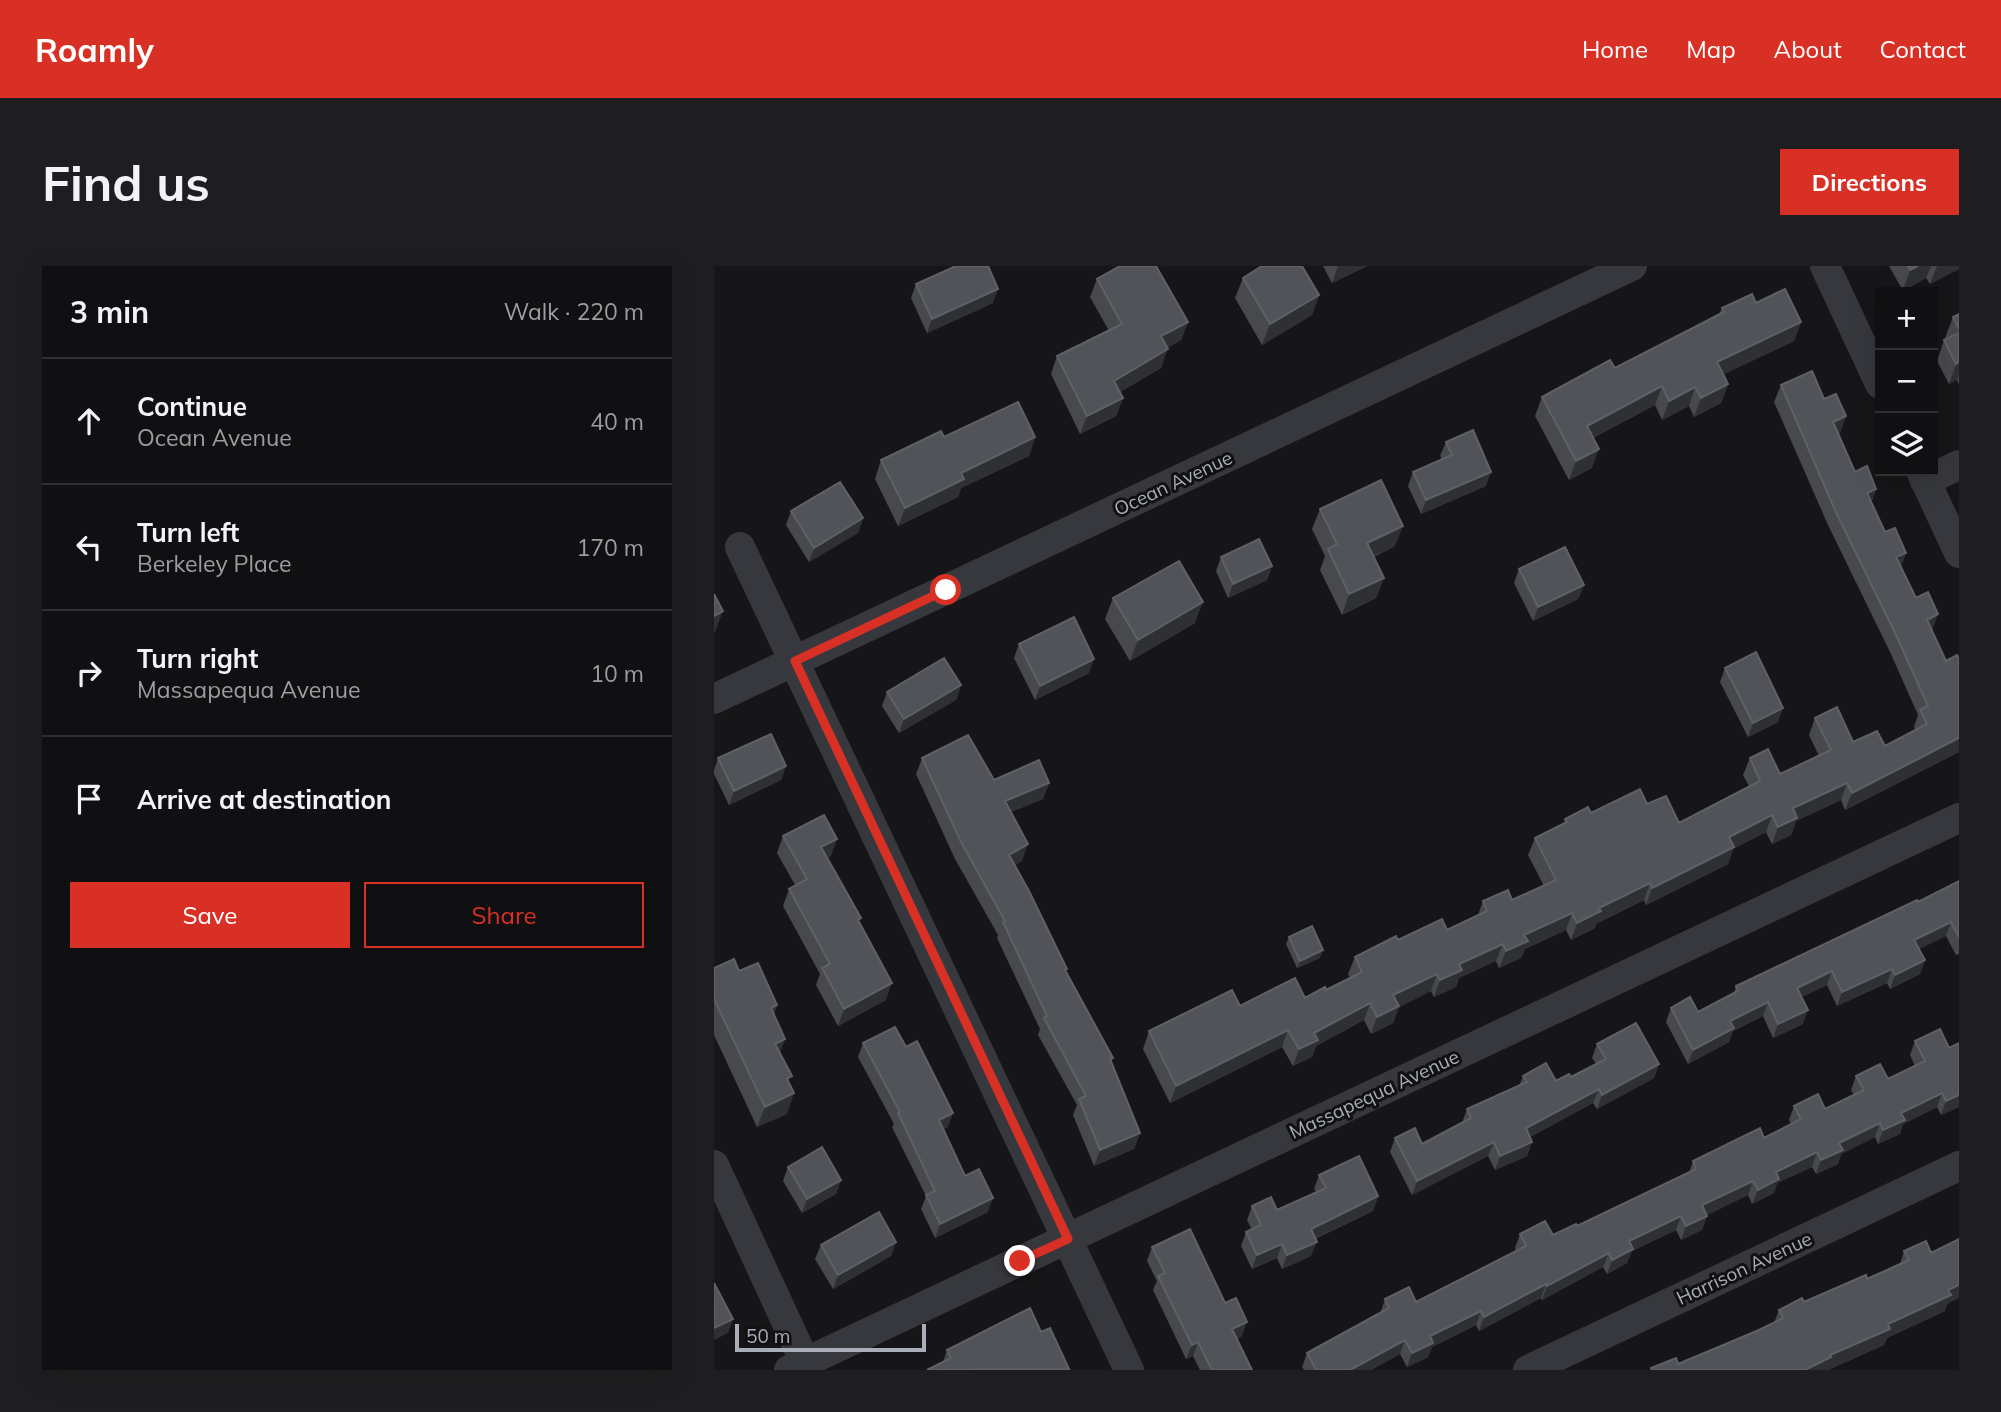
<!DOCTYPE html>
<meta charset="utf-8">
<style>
body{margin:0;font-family:Mulish,sans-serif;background:#1e1e20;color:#f1f3f6}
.controls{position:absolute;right:21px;top:21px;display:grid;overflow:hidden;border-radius:0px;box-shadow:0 7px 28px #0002}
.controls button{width:63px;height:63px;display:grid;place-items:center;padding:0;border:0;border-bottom:2px solid #303032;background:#101012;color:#f1f3f6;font:35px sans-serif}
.scale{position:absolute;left:21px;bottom:18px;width:191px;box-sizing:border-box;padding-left:7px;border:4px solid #a8adb8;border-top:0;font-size:19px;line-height:24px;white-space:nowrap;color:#a8adb8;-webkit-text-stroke:5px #111113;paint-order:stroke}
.stop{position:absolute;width:21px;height:21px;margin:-16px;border:5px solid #d93025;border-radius:50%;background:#fff}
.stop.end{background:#d93025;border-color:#fff;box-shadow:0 2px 7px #0008}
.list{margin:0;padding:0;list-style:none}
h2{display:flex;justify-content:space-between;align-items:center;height:91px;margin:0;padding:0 28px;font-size:30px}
h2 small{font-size:23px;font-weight:400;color:#9c9d9f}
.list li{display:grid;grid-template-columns:46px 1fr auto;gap:21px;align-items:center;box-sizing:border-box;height:126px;padding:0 28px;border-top:2px solid #303032}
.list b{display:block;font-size:26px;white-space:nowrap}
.list p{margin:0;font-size:23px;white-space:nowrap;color:#9c9d9f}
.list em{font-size:23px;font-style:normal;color:#9c9d9f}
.actions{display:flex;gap:14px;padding:21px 28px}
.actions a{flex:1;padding:16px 0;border:2px solid #d93025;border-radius:0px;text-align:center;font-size:24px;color:#d93025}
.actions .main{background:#d93025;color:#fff}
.icon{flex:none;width:38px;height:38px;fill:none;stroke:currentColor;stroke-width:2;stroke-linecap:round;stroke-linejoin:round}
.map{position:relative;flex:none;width:1245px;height:1104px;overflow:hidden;border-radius:0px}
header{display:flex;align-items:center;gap:42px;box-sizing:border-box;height:98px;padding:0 35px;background:#d93025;color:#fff}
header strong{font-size:33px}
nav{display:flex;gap:38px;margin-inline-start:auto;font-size:24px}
.intro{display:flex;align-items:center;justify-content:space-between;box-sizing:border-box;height:168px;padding:0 42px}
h1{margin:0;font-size:49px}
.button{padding:18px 32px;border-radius:0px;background:#d93025;color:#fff;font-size:24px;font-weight:700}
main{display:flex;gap:42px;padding:0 42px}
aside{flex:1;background:#101012;border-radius:0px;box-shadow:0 7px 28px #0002}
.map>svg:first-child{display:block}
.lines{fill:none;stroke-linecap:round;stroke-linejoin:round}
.minor{stroke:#37383d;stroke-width:30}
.wall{fill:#47494d}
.shaded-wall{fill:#2f3033}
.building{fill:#525359;stroke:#5f6168;stroke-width:2}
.route{stroke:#d93025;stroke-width:9}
.labels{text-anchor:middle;stroke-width:6;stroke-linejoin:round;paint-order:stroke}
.street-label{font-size:19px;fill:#a8adb8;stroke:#111113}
</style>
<header>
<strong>Roamly</strong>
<nav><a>Home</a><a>Map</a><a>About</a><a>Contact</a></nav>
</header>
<div class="intro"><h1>Find us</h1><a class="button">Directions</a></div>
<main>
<aside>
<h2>3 min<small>Walk · 220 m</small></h2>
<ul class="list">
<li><svg class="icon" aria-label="ahead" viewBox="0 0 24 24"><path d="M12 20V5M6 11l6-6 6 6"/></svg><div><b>Continue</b><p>Ocean Avenue</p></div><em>40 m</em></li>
<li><svg class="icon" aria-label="left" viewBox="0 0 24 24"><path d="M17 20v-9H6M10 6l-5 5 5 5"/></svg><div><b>Turn left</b><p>Berkeley Place</p></div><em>170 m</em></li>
<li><svg class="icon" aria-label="right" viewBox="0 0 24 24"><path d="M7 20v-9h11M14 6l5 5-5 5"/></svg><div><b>Turn right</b><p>Massapequa Avenue</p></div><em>10 m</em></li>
<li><svg class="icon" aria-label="arrive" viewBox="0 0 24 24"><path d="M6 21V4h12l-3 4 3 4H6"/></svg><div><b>Arrive at destination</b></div></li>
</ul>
<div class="actions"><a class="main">Save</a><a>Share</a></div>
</aside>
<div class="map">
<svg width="1245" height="1104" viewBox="0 0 1245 1104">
<rect width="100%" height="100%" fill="#161618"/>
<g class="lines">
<path class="minor" d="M 1111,0 L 1166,118
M 1207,205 L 1245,287
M 1211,215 L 1245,199
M 26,281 L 415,1104
M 0,433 L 918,0
M 0,899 L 91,1096
M 75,1104 L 1245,552
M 814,1104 L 1245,900"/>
</g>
<path class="wall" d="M 609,0 L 653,0 L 618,17 Z
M 1175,0 L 1245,0 L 1245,3 L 1216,18 L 1212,12 L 1189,25 Z
M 529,12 L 605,29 L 598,49 L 548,79 L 521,32 Z
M 383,13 L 474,56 L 467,74 L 453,82 L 447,102 L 406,126 L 409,132 L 402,150 L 366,168 L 337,108 L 343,90 L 395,65 L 376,31 Z
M 202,18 L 279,37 L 213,67 L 197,32 Z
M 1042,37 L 1087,56 L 1080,75 L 1009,108 L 1014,118 L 1007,137 L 980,151 L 975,140 L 948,154 L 941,139 L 879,172 L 878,202 L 855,214 L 821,150 L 828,131 L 901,102 L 1005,48 L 1008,42 Z
M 1245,48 L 1245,119 L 1243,114 L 1235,118 L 1223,95 L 1230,74 L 1232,73 L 1231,72 L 1239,51 Z
M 1067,119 L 1110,133 L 1132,150 L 1126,167 L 1124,168 L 1141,206 L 1162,223 L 1157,237 L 1171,266 L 1192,287 L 1187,300 L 1218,365 L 1245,486 L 1131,544 L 1127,534 L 1082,555 L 1077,569 L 1058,578 L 1052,566 L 1019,583 L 1014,598 L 932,639 L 930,634 L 882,658 L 881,662 L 857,674 L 852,664 L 811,683 L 807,692 L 785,702 L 782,695 L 745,712 L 742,721 L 720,731 L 717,725 L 685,741 L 679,757 L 657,768 L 650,754 L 602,780 L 598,791 L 579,800 L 568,781 L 456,837 L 429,783 L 435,765 L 526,740 L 591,732 L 612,724 L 636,712 L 634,708 L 641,691 L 684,674 L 733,664 L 764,649 L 769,635 L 798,634 L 830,620 L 814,589 L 821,572 L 850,557 L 851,553 L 877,547 L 933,538 L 965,557 L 1035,520 L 1029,509 L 1036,492 L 1066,508 L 1105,490 L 1095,469 L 1101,452 L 1139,476 L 1171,480 L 1201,464 L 1200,461 L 1204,449 L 1176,386 L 1114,259 L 1060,136 Z
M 321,171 L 315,190 L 247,222 L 244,231 L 184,260 L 161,213 L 167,194 Z
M 732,176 L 772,220 L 707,248 L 694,220 L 699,206 L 728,193 L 726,190 Z
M 606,243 L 681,280 L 660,291 L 670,312 L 662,332 L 628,349 L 606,304 L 611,290 L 598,263 Z
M 77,245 L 149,252 L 144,267 L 95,296 L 72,259 Z
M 507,291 L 558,300 L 553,314 L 514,332 L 502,305 Z
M 805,303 L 870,319 L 864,333 L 819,355 L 800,317 Z
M 399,332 L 481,357 L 416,395 L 391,353 Z
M 305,378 L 375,407 L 321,434 L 300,392 Z
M 1011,402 L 1064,456 L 1034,471 L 1006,416 Z
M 247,419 L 242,434 L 185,467 L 168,440 L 173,426 Z
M 4,492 L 72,500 L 67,514 L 15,539 L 0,508 L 0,504 Z
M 208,492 L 280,514 L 335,517 L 329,533 L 297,546 L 308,595 L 301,599 L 353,703 L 352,706 L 399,792 L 397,796 L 426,867 L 420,883 L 380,900 L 359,849 L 363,839 L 324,769 L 326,763 L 283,672 L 284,669 L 241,593 L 202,508 Z
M 69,570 L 117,590 L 113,592 L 145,656 L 172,734 L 124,760 L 102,719 L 106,708 L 69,640 L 75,623 L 81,619 L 63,587 Z
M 1245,615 L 1245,688 L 1242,689 L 1232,670 L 1205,683 L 1211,694 L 1206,708 L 1176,723 L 1173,717 L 1123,740 L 1113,719 L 1088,731 L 1089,758 L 1059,772 L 1049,750 L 1019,765 L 1015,776 L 974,798 L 952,756 L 957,742 L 984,746 L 1020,727 L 1022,720 L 1204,636 Z
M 575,671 L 606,692 L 583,702 L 572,678 Z
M 0,702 L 25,705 L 63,739 L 60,748 L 66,787 L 76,818 L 73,848 L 43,861 L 0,769 Z
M 1201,775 L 1235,782 L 1245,777 L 1245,841 L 1227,849 L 1223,841 L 1189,858 L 1186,868 L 1164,878 L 1161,871 L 1127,888 L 1124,898 L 1102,908 L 1098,901 L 1063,917 L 1060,927 L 1038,938 L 1034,929 L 993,949 L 993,950 L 988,964 L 967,974 L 962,964 L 918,985 L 913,997 L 893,1008 L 889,1001 L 828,1034 L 827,1032 L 765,1065 L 762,1059 L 718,1081 L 714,1091 L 693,1101 L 686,1088 L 657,1104 L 590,1104 L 588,1101 L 593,1087 L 666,1048 L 671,1033 L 702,1036 L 802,985 L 801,982 L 806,968 L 839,969 L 863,960 L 975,907 L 979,895 L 1050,872 L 1077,858 L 1075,854 L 1080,840 L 1111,843 L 1140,829 L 1137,824 L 1142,810 L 1174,813 L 1201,800 L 1196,789 Z
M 149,777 L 234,861 L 229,863 L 251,910 L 274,946 L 221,972 L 207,943 L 212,930 L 178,861 L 180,858 L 144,791 Z
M 883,778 L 945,798 L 940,812 L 883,843 L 879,837 L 816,871 L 818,876 L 813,890 L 781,904 L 774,890 L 698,929 L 676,886 L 681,872 L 708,878 L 748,857 L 753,843 L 805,820 L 809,810 L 842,815 L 857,811 L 882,798 L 878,792 Z
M 74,901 L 127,914 L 122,928 L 88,947 L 69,915 Z
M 605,909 L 664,930 L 659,945 L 601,973 L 597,990 L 568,1003 L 563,992 L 538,1003 L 527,980 L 532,966 L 538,964 L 533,954 L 538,940 L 563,944 L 602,926 L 600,923 Z
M 182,976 L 177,990 L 119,1023 L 101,993 L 107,979 Z
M 438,981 L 511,1037 L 528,1070 L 523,1073 L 538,1104 L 486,1104 L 479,1090 L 472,1093 L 439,1024 L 443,1015 L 433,995 Z
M 1190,985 L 1233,1038 L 1231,1045 L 1173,1072 L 1170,1079 L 1114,1104 L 936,1104 L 937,1102 L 964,1098 L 1045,1064 L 1060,1057 L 1065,1044 L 1090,1036 L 1153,1013 L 1186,998 Z
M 327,1066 L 229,1096 L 233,1084 Z"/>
<path class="shaded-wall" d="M 624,0 L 653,0 L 618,17 Z
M 1204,0 L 1217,0 L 1212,12 L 1189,25 L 1196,4 Z
M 1223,0 L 1245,0 L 1245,3 L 1216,18 Z
M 284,23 L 279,37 L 213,67 L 218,53 Z
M 605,29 L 598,49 L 548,79 L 556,58 Z
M 474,56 L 467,74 L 441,89 L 447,70 Z
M 1087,56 L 1080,75 L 996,115 L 1003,96 Z
M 454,83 L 447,102 L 394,133 L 400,115 Z
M 1245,96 L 1245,108 L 1243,114 L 1235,118 L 1242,98 Z
M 1014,118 L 1007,137 L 980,151 L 987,132 Z
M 948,120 L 941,139 L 866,179 L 873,160 Z
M 981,121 L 975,140 L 948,154 L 955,135 Z
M 409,132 L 402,150 L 366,168 L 373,150 Z
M 1132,150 L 1126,167 L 1113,173 L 1119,156 Z
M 321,171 L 315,190 L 247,222 L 244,231 L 184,260 L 191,242 L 247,207 Z
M 885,183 L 878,202 L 855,214 L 862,195 Z
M 777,206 L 772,220 L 707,248 L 712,234 Z
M 1162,223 L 1156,240 L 1153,227 Z
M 149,252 L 144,267 L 95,296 L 100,282 Z
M 689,260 L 681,280 L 645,297 L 653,277 Z
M 1192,287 L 1186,304 L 1182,291 Z
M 558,300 L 553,314 L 514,332 L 519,318 Z
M 670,312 L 662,332 L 628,349 L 635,328 Z
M 870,319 L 864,333 L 819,355 L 824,341 Z
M 489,336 L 481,357 L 416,395 L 424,374 Z
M 9,345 L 1,366 L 0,367 L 0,350 Z
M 1224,348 L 1218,365 L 1213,354 Z
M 380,393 L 375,407 L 321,434 L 326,420 Z
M 247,419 L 242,434 L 185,467 L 190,453 Z
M 1069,442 L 1064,456 L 1034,471 L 1039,457 Z
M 1245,472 L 1245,486 L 1131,544 L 1138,527 Z
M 72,500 L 67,514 L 15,539 L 20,525 Z
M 335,517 L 329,533 L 285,551 L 291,535 Z
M 1133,517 L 1127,534 L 1082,555 L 1077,569 L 1058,578 L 1064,561 L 1079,542 Z
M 1058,549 L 1052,566 L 1019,583 L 1014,598 L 932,639 L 938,622 L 1015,571 Z
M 123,573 L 117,590 L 101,598 L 107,581 Z
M 314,578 L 308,595 L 289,606 L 295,589 Z
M 936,617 L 930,634 L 882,658 L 881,662 L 857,674 L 863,657 L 885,642 Z
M 858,647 L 852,664 L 811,683 L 807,692 L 785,702 L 792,685 L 810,669 Z
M 1237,656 L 1232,670 L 1195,688 L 1200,674 Z
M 789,678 L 782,695 L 745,712 L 742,721 L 720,731 L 726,714 L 745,698 Z
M 609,684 L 606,692 L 583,702 L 586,695 Z
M 1211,694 L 1206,708 L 1176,723 L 1181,709 Z
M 1178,703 L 1173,717 L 1123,740 L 1128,726 Z
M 1118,705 L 1113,719 L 1078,736 L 1083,722 Z
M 723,708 L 717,725 L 685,741 L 679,757 L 657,768 L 663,751 L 679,729 Z
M 178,717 L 172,734 L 124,760 L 130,743 Z
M 1054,736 L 1049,750 L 1019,765 L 1015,776 L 974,798 L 979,784 L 1016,755 Z
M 656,737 L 650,754 L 602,780 L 598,791 L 579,800 L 585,783 L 600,767 Z
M 63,739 L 55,760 L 57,742 Z
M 1094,744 L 1089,758 L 1059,772 L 1064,758 Z
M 574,764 L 568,781 L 456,837 L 462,820 Z
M 71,773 L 64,793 L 61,778 Z
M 945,798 L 940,812 L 883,843 L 888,829 Z
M 885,823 L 879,837 L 807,876 L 812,862 Z
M 1245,823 L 1245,841 L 1227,849 L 1232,835 Z
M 80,827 L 73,848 L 43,861 L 51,841 Z
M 1228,827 L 1223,841 L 1189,858 L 1186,868 L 1164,878 L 1169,864 L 1187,847 Z
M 239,847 L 234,861 L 220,868 L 225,854 Z
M 1166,857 L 1161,871 L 1127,888 L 1124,898 L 1102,908 L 1107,894 L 1125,877 Z
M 426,867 L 420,883 L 380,900 L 386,884 Z
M 780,876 L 774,890 L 698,929 L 703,915 Z
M 818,876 L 813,890 L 781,904 L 786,890 Z
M 1103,886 L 1098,901 L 1063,917 L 1060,927 L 1038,938 L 1044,924 L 1062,906 Z
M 127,914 L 122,928 L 88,947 L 93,933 Z
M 1039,915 L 1034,929 L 983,954 L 988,939 Z
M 664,930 L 659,945 L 591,977 L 597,963 Z
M 279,932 L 274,946 L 221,972 L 226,958 Z
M 967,950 L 962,964 L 918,985 L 913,997 L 893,1008 L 898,994 L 915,975 Z
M 993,950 L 988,964 L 967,974 L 972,960 Z
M 182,976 L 177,990 L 119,1023 L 124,1009 Z
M 603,976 L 597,990 L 568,1003 L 573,989 Z
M 568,978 L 563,992 L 538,1003 L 543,989 Z
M 895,987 L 889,1001 L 828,1034 L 833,1020 Z
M 832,1018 L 827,1032 L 765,1065 L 770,1051 Z
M 1245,1019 L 1245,1032 L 1233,1038 L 1231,1045 L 1173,1072 L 1170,1079 L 1114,1104 L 1091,1104 Z
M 767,1045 L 762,1059 L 718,1081 L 714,1091 L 693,1101 L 698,1087 L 716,1070 Z
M 19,1053 L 14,1067 L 0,1074 L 0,1062 Z
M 533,1056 L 528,1070 L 513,1077 L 518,1063 Z
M 691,1074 L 686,1088 L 657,1104 L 636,1104 Z
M 484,1076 L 479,1090 L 472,1093 L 478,1079 Z"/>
<path class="building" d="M 242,0 L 274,0 L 284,23 L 218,53 L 202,18 Z
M 406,0 L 442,0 L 474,56 L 447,70 L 454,83 L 400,115 L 409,132 L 373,150 L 343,90 L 408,58 L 383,13 Z
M 548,0 L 588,0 L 605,29 L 556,58 L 529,12 Z
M 1194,0 L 1204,0 L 1196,4 Z
M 1071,23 L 1087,56 L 1003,96 L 1014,118 L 987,132 L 981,121 L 955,135 L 948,120 L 873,160 L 885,183 L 862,195 L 828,131 L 896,94 L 901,102 L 1010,46 L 1008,42 L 1038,28 L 1042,37 Z
M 1245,48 L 1245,63 L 1239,51 Z
M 1245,67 L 1245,96 L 1242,98 L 1230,74 Z
M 1098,105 L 1110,133 L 1122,128 L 1132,150 L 1119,156 L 1141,206 L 1153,200 L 1162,223 L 1153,227 L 1171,266 L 1181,262 L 1192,287 L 1182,291 L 1202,332 L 1214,326 L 1224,348 L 1213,354 L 1232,395 L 1243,389 L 1245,393 L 1245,472 L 1138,527 L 1133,517 L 1079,542 L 1083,552 L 1064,561 L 1058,549 L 1015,571 L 1020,581 L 938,622 L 936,617 L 885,642 L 887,645 L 863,657 L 858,647 L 810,669 L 814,675 L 792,685 L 789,678 L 745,698 L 748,704 L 726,714 L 723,708 L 679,729 L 685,740 L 663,751 L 656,737 L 600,767 L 604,774 L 585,783 L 574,764 L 462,820 L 435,765 L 518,724 L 526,740 L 581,712 L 591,732 L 611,721 L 612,724 L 648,706 L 641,691 L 682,670 L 684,674 L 728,653 L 733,664 L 773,645 L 769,635 L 794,624 L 798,634 L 842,614 L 821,572 L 853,556 L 851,553 L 874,541 L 877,547 L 926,523 L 933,538 L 952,530 L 965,557 L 1046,515 L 1036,492 L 1054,483 L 1066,508 L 1117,484 L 1101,452 L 1123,441 L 1139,476 L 1163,465 L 1171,480 L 1213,458 L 1206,444 L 1214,440 L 1182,369 L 1120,242 L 1067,119 Z
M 304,136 L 321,171 L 247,207 L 250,213 L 191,242 L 167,194 L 227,165 L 230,171 Z
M 759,164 L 777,206 L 712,234 L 699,206 L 738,189 L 732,176 Z
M 667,214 L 689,260 L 653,277 L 670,312 L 635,328 L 614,283 L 623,278 L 606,243 Z
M 126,216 L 149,252 L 100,282 L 77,245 Z
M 545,273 L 558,300 L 519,318 L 507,291 Z
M 851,281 L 870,319 L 824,341 L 805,303 Z
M 465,295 L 489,336 L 424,374 L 399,332 Z
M 0,328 L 9,345 L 0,350 Z
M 360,351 L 380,393 L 326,420 L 305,378 Z
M 1042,386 L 1069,442 L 1039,457 L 1011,402 Z
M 230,392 L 247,419 L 190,453 L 173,426 Z
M 57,468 L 72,500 L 20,525 L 4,492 Z
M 254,469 L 280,514 L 325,494 L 335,517 L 291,535 L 314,578 L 295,589 L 315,625 L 353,703 L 351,704 L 399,792 L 396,793 L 426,867 L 386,884 L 365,833 L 372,830 L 330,752 L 333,750 L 289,656 L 291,655 L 247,576 L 208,492 Z
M 110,549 L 123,573 L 107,581 L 147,652 L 144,654 L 178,717 L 130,743 L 108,702 L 116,698 L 75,623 L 93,613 L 69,570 Z
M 1245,615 L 1245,671 L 1237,656 L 1200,674 L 1211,694 L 1181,709 L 1178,703 L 1128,726 L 1118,705 L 1083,722 L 1094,744 L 1064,758 L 1054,736 L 1016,755 L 1020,762 L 979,784 L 957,742 L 976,731 L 984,746 L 1024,725 L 1022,720 L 1203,634 L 1204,636 Z
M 598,660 L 609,684 L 586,695 L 575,671 Z
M 20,693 L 25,705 L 44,697 L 63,739 L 57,742 L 71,773 L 61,778 L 78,810 L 73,813 L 80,827 L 51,841 L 0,733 L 0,702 Z
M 922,757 L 945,798 L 888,829 L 885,823 L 812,862 L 818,876 L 786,890 L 780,876 L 703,915 L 681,872 L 701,862 L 708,878 L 757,852 L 753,843 L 813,816 L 809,810 L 832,797 L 842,815 L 855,808 L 857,811 L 892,793 L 883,778 Z
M 181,761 L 192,781 L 203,775 L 239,847 L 225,854 L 251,910 L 265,903 L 279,932 L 226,958 L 212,929 L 221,925 L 184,847 L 186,846 L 149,777 Z
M 1226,763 L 1235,782 L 1245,777 L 1245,829 L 1232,835 L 1228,827 L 1187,847 L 1191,854 L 1169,864 L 1166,857 L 1125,877 L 1129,884 L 1107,894 L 1103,886 L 1062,906 L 1065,913 L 1044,924 L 1039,915 L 988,939 L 993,950 L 972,960 L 967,950 L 915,975 L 919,983 L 898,994 L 895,987 L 833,1020 L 832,1018 L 770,1051 L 767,1045 L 716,1070 L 719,1077 L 698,1087 L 691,1074 L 636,1104 L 602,1104 L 593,1087 L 675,1042 L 671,1033 L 695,1021 L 702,1036 L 812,980 L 806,968 L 831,955 L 839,969 L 862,958 L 863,960 L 982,903 L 979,895 L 1046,862 L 1050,872 L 1087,853 L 1080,840 L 1104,828 L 1111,843 L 1150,824 L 1142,810 L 1166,798 L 1174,813 L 1211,795 L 1201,775 Z
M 108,881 L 127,914 L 93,933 L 74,901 Z
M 645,890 L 664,930 L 597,963 L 603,976 L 573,989 L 568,978 L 543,989 L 532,966 L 547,959 L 538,940 L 557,931 L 563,944 L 612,922 L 605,909 Z
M 165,946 L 182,976 L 124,1009 L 107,979 Z
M 476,963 L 511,1037 L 522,1032 L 533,1056 L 518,1063 L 538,1104 L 498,1104 L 484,1076 L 478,1079 L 444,1010 L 451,1007 L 438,981 Z
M 1245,973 L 1245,1019 L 1234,1024 L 1237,1029 L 1174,1058 L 1176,1063 L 1116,1089 L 1117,1091 L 1091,1104 L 938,1104 L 937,1102 L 962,1092 L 964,1098 L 1045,1064 L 1069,1052 L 1065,1044 L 1088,1032 L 1090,1036 L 1152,1009 L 1153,1013 L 1195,994 L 1190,985 L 1212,975 L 1217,987 Z
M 0,1017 L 19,1053 L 0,1062 Z
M 316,1042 L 327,1066 L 336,1062 L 355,1103 L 213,1104 L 237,1092 L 233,1084 Z"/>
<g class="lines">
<path class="route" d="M 232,324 L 81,395 L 354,973 L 306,995"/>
</g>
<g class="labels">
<g class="street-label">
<text transform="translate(459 217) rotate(-25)" y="7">Ocean Avenue</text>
<text transform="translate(660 828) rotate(-25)" y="7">Massapequa Avenue</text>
<text transform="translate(1030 1002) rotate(-25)" y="7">Harrison Avenue</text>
</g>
</g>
</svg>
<div class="controls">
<button>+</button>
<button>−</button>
<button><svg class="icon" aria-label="layers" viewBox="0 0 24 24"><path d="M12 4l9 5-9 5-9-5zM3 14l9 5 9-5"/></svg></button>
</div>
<div class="scale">50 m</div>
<div class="stop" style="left:232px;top:324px"></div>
<div class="stop end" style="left:306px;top:995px"></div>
</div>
</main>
